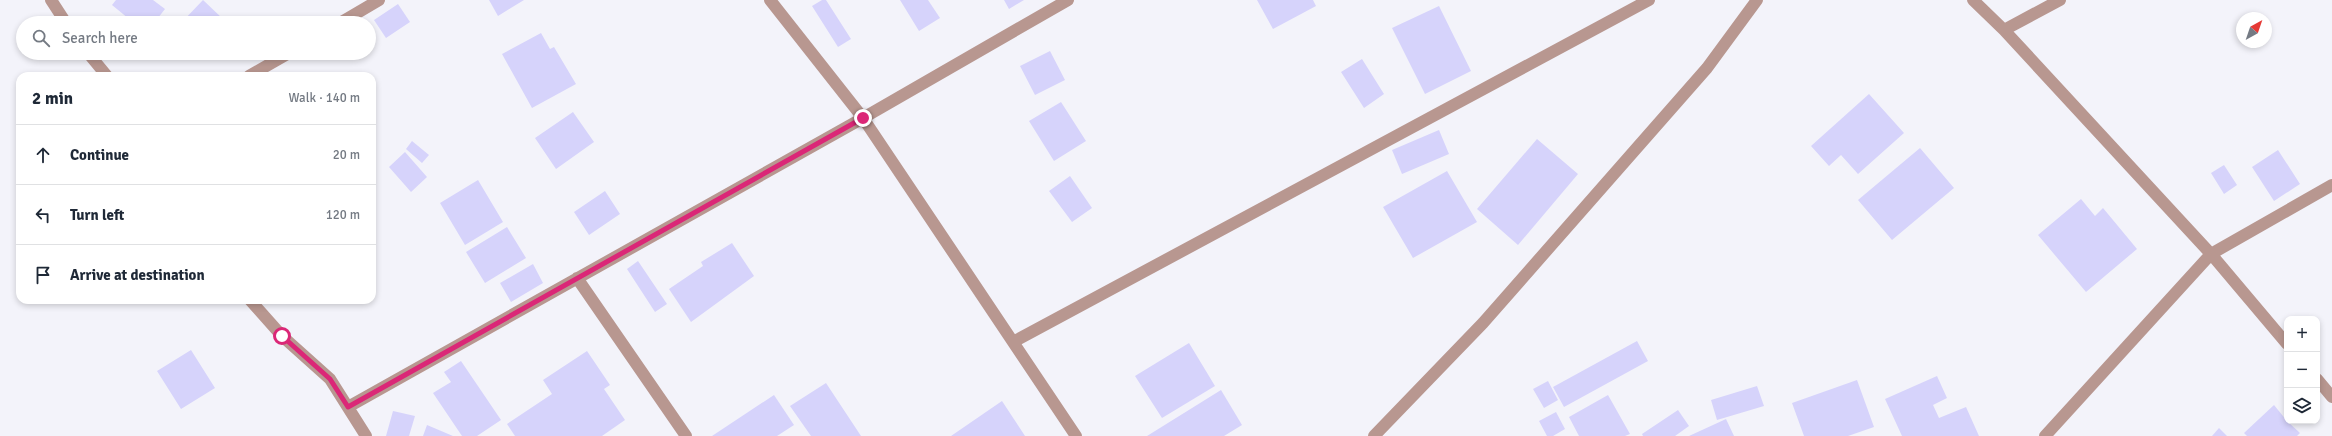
<!DOCTYPE html>
<meta charset="utf-8">
<style>
body{margin:0;font-family:Signika,sans-serif;background:#f2f2f3;color:#1f2937}
.controls{position:absolute;right:12px;bottom:12px;display:grid;overflow:hidden;border-radius:8px;box-shadow:0 2px 6px #0003}
.controls button{width:36px;height:36px;display:grid;place-items:center;padding:0;border:0;border-bottom:1px solid #e0e1e3;background:#fff;color:#1f2937;font:20px sans-serif}
.compass{position:absolute;left:2236px;top:12px;width:36px;height:36px;border-radius:50%;background:#fff;box-shadow:0 2px 6px #0003;rotate:40deg}
.stop{position:absolute;width:12px;height:12px;margin:-9px;border:3px solid #db2777;border-radius:50%;background:#fff}
.stop.end{background:#db2777;border-color:#fff;box-shadow:0 1px 4px #0008}
.list{margin:0;padding:0;list-style:none}
h2{display:flex;justify-content:space-between;align-items:center;height:52px;margin:0;padding:0 16px;font-size:17px}
h2 small{font-size:13px;font-weight:400;color:#747a83}
.list li{display:grid;grid-template-columns:26px 1fr auto;gap:12px;align-items:center;box-sizing:border-box;height:60px;padding:0 16px;border-top:1px solid #e0e1e3}
.list b{display:block;font-size:15px;white-space:nowrap}
.list em{font-size:13px;font-style:normal;color:#747a83}
.icon{flex:none;width:22px;height:22px;fill:none;stroke:currentColor;stroke-width:2;stroke-linecap:round;stroke-linejoin:round}
.map{position:relative;flex:none;width:2332px;height:436px;overflow:hidden}
.search{position:absolute;background:#fff;box-shadow:0 2px 6px #0003;left:16px;top:16px;width:360px;height:44px;display:flex;align-items:center;gap:10px;box-sizing:border-box;padding:0 14px;border-radius:22px;color:#747a83;font-size:15px}
.panel{position:absolute;background:#fff;box-shadow:0 2px 6px #0003;left:16px;top:72px;width:360px;height:232px;border-radius:12px}
.map>svg:first-child{display:block}
.building{fill:#d6d3fb}
.lines{fill:none;stroke-linecap:round;stroke-linejoin:round}
.street{stroke:#b89790;stroke-width:12}
.route{stroke:#db2777;stroke-width:5}
</style>
<div class="map">
<svg width="2332" height="436" viewBox="0 0 2332 436">
<rect width="100%" height="100%" fill="#f3f3fa"/>
<path class="building" d="M 116,0 L 153,0 L 165,9 L 154,23 L 134,23 L 112,5 Z
M 203,0 L 223,19 L 219,23 L 181,23 Z
M 489,0 L 524,0 L 498,16 Z
M 822,0 L 826,0 L 851,39 L 838,47 L 812,6 Z
M 900,0 L 928,0 L 940,18 L 919,31 Z
M 1004,0 L 1024,0 L 1009,9 Z
M 1257,0 L 1313,0 L 1316,6 L 1273,29 Z
M 398,4 L 410,22 L 386,38 L 374,20 Z
M 1439,6 L 1471,71 L 1425,94 L 1392,28 Z
M 541,33 L 550,49 L 554,47 L 576,84 L 532,108 L 502,54 Z
M 1050,51 L 1065,80 L 1035,95 L 1020,66 Z
M 1362,59 L 1384,94 L 1364,108 L 1341,72 Z
M 1869,94 L 1904,133 L 1858,174 L 1841,155 L 1829,166 L 1811,146 Z
M 1061,102 L 1086,141 L 1054,161 L 1029,121 Z
M 573,112 L 594,142 L 556,169 L 535,138 Z
M 1439,130 L 1449,154 L 1402,174 L 1392,150 Z
M 1537,139 L 1578,174 L 1518,245 L 1477,209 Z
M 412,141 L 429,155 L 422,163 L 406,149 Z
M 1920,148 L 1954,188 L 1892,240 L 1858,200 Z
M 2278,150 L 2300,184 L 2274,201 L 2252,167 Z
M 405,152 L 427,177 L 411,192 L 389,167 Z
M 2224,165 L 2237,185 L 2224,194 L 2211,173 Z
M 1447,171 L 1477,222 L 1413,258 L 1383,207 Z
M 1070,176 L 1092,208 L 1072,222 L 1049,191 Z
M 478,180 L 503,222 L 465,245 L 440,203 Z
M 605,191 L 620,214 L 589,235 L 574,212 Z
M 2081,199 L 2095,216 L 2103,208 L 2137,249 L 2086,292 L 2038,235 Z
M 507,227 L 526,258 L 485,283 L 466,252 Z
M 732,243 L 754,276 L 691,322 L 669,289 L 703,266 L 701,262 Z
M 638,261 L 667,304 L 655,312 L 627,269 Z
M 533,264 L 543,283 L 511,302 L 500,283 Z
M 1637,341 L 1648,361 L 1564,407 L 1553,387 Z
M 1189,343 L 1215,386 L 1162,418 L 1135,376 Z
M 191,350 L 215,388 L 181,409 L 157,371 Z
M 587,351 L 610,385 L 604,389 L 625,420 L 602,436 L 515,436 L 507,424 L 552,394 L 543,380 Z
M 461,361 L 501,420 L 477,436 L 462,436 L 433,393 L 451,382 L 444,372 Z
M 1937,376 L 1947,398 L 1933,405 L 1939,418 L 1966,407 L 1979,436 L 1902,436 L 1885,399 Z
M 1857,380 L 1874,427 L 1848,436 L 1804,436 L 1792,403 Z
M 1548,381 L 1558,400 L 1544,408 L 1533,389 Z
M 826,383 L 861,436 L 811,436 L 790,406 Z
M 1757,386 L 1764,406 L 1717,420 L 1711,400 Z
M 1221,390 L 1242,425 L 1224,436 L 1147,436 Z
M 774,395 L 794,425 L 777,436 L 712,436 Z
M 1608,395 L 1630,434 L 1625,436 L 1579,436 L 1569,417 Z
M 1002,401 L 1025,436 L 951,436 Z
M 2274,405 L 2287,421 L 2300,433 L 2297,436 L 2247,436 L 2244,433 Z
M 1678,410 L 1689,426 L 1675,436 L 1643,436 L 1642,434 Z
M 393,411 L 415,416 L 409,436 L 386,436 Z
M 1556,412 L 1565,429 L 1553,436 L 1547,436 L 1539,421 Z
M 1726,419 L 1734,436 L 1689,436 Z
M 427,425 L 453,436 L 423,436 Z
M 2219,428 L 2227,436 L 2212,436 Z"/>
<g class="lines">
<path class="street" d="M 51,0 L 66,23
M 770,0 L 863,118 L 1076,436
M 1973,0 L 2004,30 L 2211,254 L 2287,344
M 340,23 L 379,0
M 2004,30 L 2060,0
M 88,53 L 107,76
M 249,76 L 289,53
M 577,278 L 686,436
M 250,300 L 282,336 L 330,379 L 366,436
M 1013,342 L 1649,0
M 2317,379 L 2332,397
M 348,407 L 863,118 L 1068,0
M 1374,436 L 1483,323 L 1707,68 L 1757,0
M 2045,436 L 2211,254 L 2332,185"/>
</g>
<g class="lines">
<path class="route" d="M 282,336 L 330,379 L 348,407 L 863,118"/>
</g>
</svg>
<div class="controls">
<button>+</button>
<button>−</button>
<button><svg class="icon" aria-label="layers" viewBox="0 0 24 24"><path d="M12 4l9 5-9 5-9-5zM3 14l9 5 9-5"/></svg></button>
</div>
<svg class="compass" viewBox="-18 -18 36 36"><path d="M0-13l5 13h-10z" fill="#e53935"/><path d="M0 13l5-13h-10z" fill="#747a83"/></svg>
<div class="stop" style="left:282px;top:336px"></div>
<div class="stop end" style="left:863px;top:118px"></div>
<div class="search"><svg class="icon" aria-label="search" viewBox="0 0 24 24"><circle cx="10" cy="10" r="6"/><path d="M15 15l6 6"/></svg>Search here</div>
<section class="panel">
<h2>2 min<small>Walk · 140 m</small></h2>
<ul class="list">
<li><svg class="icon" aria-label="ahead" viewBox="0 0 24 24"><path d="M12 20V5M6 11l6-6 6 6"/></svg><div><b>Continue</b></div><em>20 m</em></li>
<li><svg class="icon" aria-label="left" viewBox="0 0 24 24"><path d="M17 20v-9H6M10 6l-5 5 5 5"/></svg><div><b>Turn left</b></div><em>120 m</em></li>
<li><svg class="icon" aria-label="arrive" viewBox="0 0 24 24"><path d="M6 21V4h12l-3 4 3 4H6"/></svg><div><b>Arrive at destination</b></div></li>
</ul>
</section>
</div>
